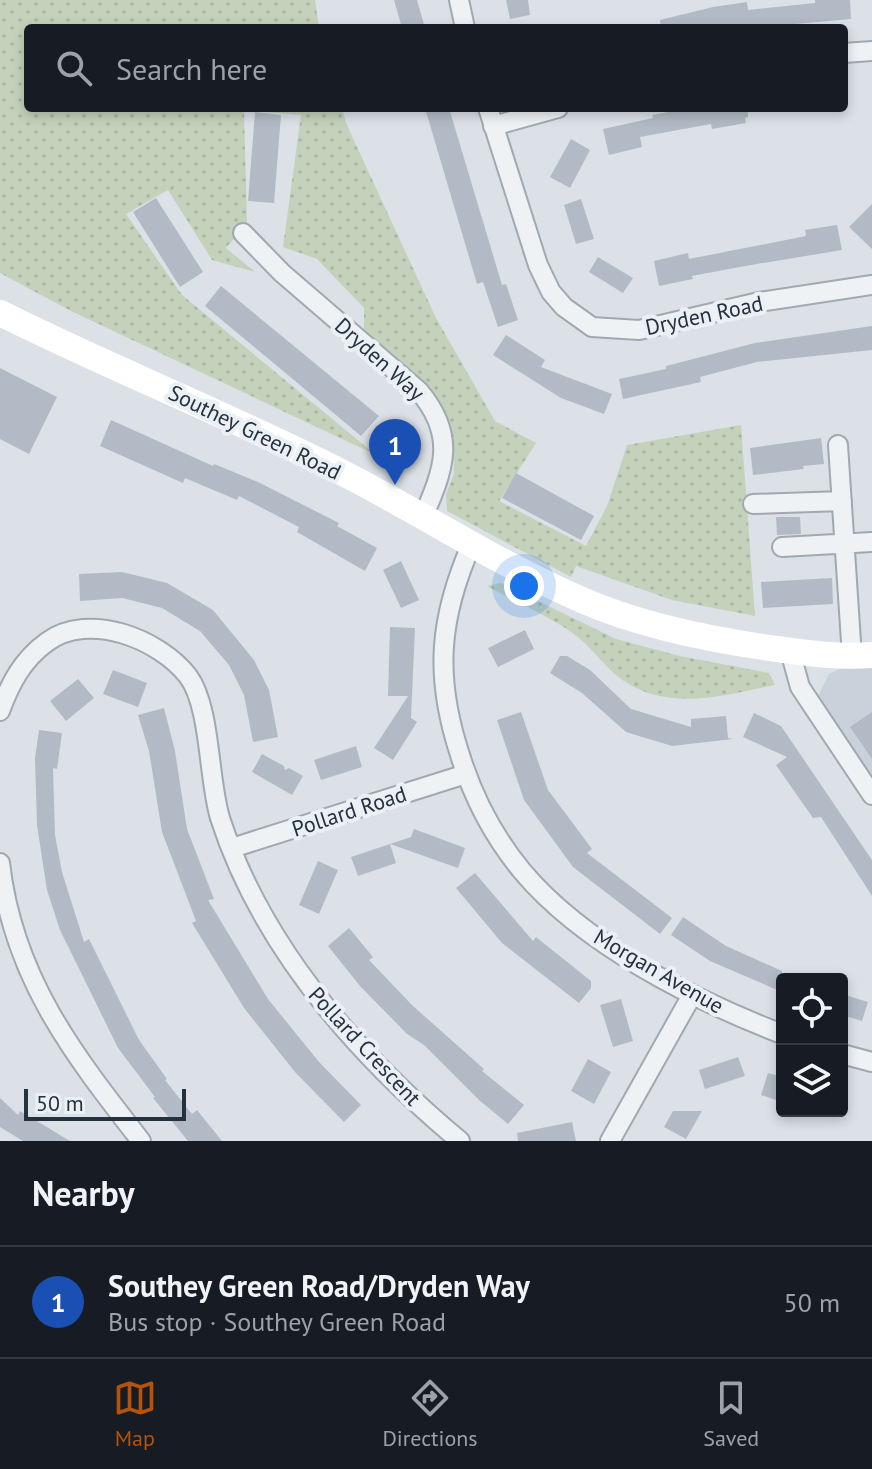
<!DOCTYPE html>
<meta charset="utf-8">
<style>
body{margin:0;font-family:"PT Sans",sans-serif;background:#242831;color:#f1f3f6}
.controls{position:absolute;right:24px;bottom:24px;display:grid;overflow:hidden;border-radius:8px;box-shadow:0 4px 12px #0003}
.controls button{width:72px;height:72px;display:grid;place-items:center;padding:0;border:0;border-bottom:2px solid #363941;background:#171b24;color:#f1f3f6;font:40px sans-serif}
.scale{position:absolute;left:24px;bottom:20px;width:162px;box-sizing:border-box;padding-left:8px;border:4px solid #24313f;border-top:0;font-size:22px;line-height:28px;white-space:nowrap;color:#24313f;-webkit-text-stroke:6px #ebf0f5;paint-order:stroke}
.you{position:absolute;left:524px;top:586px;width:28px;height:28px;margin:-20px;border:6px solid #fff;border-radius:50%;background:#1a73e8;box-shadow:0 0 0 12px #1a73e833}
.badge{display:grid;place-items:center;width:52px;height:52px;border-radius:50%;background:#b45309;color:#fff;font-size:26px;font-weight:700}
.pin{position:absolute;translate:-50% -66px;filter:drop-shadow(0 2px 4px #0008)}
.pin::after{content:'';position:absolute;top:42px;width:28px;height:24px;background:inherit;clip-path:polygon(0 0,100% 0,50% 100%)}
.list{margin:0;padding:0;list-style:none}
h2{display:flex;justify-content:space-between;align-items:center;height:104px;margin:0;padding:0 32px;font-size:34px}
h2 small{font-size:26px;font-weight:400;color:#9ea1a6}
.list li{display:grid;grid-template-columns:52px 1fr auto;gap:24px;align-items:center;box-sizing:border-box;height:112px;padding:0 32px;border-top:2px solid #363941}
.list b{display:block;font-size:30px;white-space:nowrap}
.list p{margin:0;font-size:26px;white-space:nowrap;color:#9ea1a6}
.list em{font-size:26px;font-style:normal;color:#9ea1a6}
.icon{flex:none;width:44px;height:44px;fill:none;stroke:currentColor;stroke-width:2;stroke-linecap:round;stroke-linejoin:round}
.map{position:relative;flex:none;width:872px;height:1141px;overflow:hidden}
.search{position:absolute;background:#171b24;box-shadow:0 4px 12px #0003;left:24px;right:24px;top:24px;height:88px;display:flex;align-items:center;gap:20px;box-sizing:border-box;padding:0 28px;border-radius:8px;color:#9ea1a6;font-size:30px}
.sheet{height:216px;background:#171b24}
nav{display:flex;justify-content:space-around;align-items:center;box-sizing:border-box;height:112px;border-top:2px solid #363941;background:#171b24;font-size:22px;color:#9ea1a6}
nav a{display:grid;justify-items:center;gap:4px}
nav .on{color:#b45309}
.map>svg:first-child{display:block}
.built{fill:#c9d1da}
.grass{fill:url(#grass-dots)}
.building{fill:#b2bbc5}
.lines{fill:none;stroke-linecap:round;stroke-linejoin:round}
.street-casing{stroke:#a0a9b1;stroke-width:22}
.street{stroke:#eef2f5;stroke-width:18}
.secondary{stroke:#fff;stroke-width:26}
.labels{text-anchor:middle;stroke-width:8;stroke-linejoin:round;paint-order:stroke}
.street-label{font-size:22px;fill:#24313f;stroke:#ebf0f5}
</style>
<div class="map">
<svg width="872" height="1141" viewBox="0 0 872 1141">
<defs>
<pattern id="grass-dots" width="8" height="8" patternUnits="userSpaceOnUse" patternTransform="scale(2)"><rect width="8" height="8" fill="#c4d2bb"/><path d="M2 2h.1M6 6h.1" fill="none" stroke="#a8b5a2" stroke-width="1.8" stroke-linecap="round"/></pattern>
</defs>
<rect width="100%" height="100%" fill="#dbe1e7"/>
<path class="built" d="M 872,667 L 872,781 L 820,703 L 819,694 L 829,674 L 840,669 Z"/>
<path class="grass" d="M 0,0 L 315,0 L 319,28 L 28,28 L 28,108 L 342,108 L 346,123 L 436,318 L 495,421 L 536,443 L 499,501 L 586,546 L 607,506 L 627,445 L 741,425 L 755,616 L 672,600 L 576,566 L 571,577 L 447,511 L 446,494 L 454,474 L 453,435 L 439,400 L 364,330 L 364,308 L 317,259 L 283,247 L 301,115 L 244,110 L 247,223 L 226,248 L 255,272 L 212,260 L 168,190 L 126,214 L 182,295 L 376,455 L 71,311 L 0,273 Z
M 501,583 L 616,639 L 680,656 L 769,673 L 775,685 C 726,695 669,712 624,681 C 607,670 595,651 579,638 C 554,618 516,602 487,586 Z"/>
<path class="building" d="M 394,0 L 417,0 L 425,28 L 402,28 Z
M 506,0 L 528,0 L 530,15 L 510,19 Z
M 815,0 L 850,0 L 851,19 L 751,28 L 661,28 L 660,20 L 713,7 L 747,2 L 748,10 L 815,3 Z
M 425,108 L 449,108 L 502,285 L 506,284 L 518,320 L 498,327 L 483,282 L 477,284 Z
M 691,108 L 748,108 L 748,117 L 745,118 L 746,123 L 712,129 L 711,124 L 640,137 L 642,147 L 609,155 L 603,129 L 653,118 L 652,115 Z
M 255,112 L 281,115 L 274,203 L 248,201 Z
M 571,139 L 590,150 L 570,188 L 550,177 Z
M 156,198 L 203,272 L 180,287 L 133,212 Z
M 581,199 L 594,239 L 576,244 L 564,205 Z
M 872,204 L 872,249 L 849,227 Z
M 837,225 L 842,250 L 745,266 L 692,276 L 693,279 L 659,286 L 654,261 L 688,253 L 689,259 L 806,236 L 805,230 Z
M 598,257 L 633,278 L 623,293 L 589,272 Z
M 221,286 L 379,416 L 361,436 L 205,306 Z
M 872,326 L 872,350 L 757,362 L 700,377 L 701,382 L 623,399 L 619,379 L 666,369 L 666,366 L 755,343 Z
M 506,335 L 545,360 L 541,367 L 612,394 L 604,414 L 561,398 L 493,355 Z
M 0,368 L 57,397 L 29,454 L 0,439 Z
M 111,420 L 213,466 L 214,464 L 258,482 L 339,523 L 337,526 L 377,548 L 365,571 L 297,532 L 299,527 L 239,496 L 237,500 L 185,478 L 183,483 L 100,446 Z
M 821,438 L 824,464 L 803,466 L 804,469 L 753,475 L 750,448 Z
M 516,473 L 594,516 L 581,540 L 502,498 Z
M 776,517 L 800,517 L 801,534 L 777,535 Z
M 401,561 L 419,600 L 401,608 L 383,570 Z
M 122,572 L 167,583 L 213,610 L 254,660 L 269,690 L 278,737 L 253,742 L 244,695 L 229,665 L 200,631 L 162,608 L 122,598 L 80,601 L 79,574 Z
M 832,578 L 833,604 L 763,608 L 761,582 Z
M 390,627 L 415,628 L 411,718 L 417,722 L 393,760 L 374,748 L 408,696 L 388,696 Z
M 525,630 L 534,649 L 498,667 L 488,648 Z
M 560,656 L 567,656 L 590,670 L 631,709 L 691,727 L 691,719 L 726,716 L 728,738 L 733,739 L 672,746 L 626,732 L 582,693 L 550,673 Z
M 113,670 L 147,683 L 138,707 L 103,694 Z
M 78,679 L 94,698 L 66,721 L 50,701 Z
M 164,708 L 175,751 L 187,829 L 214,899 L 208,900 L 268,999 L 319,1062 L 361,1105 L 344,1122 L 295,1072 L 244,1008 L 192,923 L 196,921 L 162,832 L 149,751 L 138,715 Z
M 521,712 L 548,790 L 592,849 L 587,853 L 672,918 L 660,934 L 573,867 L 524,800 L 497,720 Z
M 872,712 L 872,759 L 850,727 Z
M 754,713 L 781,726 L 872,860 L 872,896 L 821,817 L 813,818 L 776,765 L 787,757 L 743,737 Z
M 39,730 L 62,733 L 57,769 L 53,768 L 55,835 L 62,872 L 84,942 L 89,939 L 139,1040 L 167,1079 L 165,1080 L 192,1114 L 197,1110 L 222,1141 L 188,1141 L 153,1098 L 155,1097 L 118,1048 L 60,930 L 47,890 L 37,825 L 35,758 Z
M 356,746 L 362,767 L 321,780 L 314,760 Z
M 262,754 L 284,766 L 285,770 L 289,768 L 303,776 L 292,795 L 252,772 Z
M 414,829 L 465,848 L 458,868 L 390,844 L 411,837 Z
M 390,844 L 396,863 L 358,876 L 351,857 Z
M 318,861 L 338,870 L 319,914 L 299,905 Z
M 475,873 L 533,941 L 536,937 L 591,981 L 591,988 L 579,1003 L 502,943 L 456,888 Z
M 683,917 L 726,946 L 782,971 L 782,992 L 710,961 L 671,935 Z
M 349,928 L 373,957 L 369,960 L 413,1006 L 484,1069 L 482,1071 L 524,1105 L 508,1124 L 479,1100 L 424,1045 L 407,1034 L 360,986 L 328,946 Z
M 842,994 L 868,1002 L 862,1021 L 842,1015 Z
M 621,999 L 633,1041 L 613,1047 L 600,1005 Z
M 738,1057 L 745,1076 L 705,1089 L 699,1070 Z
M 588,1059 L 611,1072 L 594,1104 L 571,1091 Z
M 768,1073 L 782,1077 L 782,1102 L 761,1095 Z
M 0,1098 L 18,1115 L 20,1111 L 70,1141 L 23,1141 L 0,1127 Z
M 673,1111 L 702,1111 L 686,1139 L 664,1127 Z
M 572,1122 L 576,1141 L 518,1141 L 517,1133 Z"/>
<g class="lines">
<g class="street-casing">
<path id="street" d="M 459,0 L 465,28
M 844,53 L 872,51
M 488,108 L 538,265 L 551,292 L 564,307 L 592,327 L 639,330 L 759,302 L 872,285
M 493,126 L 558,108
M 243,233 L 282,273 L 419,391 C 457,436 444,469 423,517
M 838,445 L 852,657
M 753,504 L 842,501
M 472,543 C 439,618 434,676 460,755 C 473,797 494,837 522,871 C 584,945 694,1000 782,1034
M 782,547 L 872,542
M 790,651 L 800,687 L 872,795
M 0,711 C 10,684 22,660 47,642 C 89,611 159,639 188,676 C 211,707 208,778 220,818 C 262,948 357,1055 460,1141
M 232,848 L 466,774
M 0,863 C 13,977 73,1054 141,1141
M 842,1054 L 872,1062
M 610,1141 L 692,995"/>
</g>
<use href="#street" class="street"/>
<path class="secondary" d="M 0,313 C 112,369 229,415 341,472 C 422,513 498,564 582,600 C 639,625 702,638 763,647 C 799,652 836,658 872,655"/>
</g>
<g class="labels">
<g class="street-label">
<text transform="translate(704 315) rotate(-12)" y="8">Dryden Road</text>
<text transform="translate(380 359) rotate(42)" y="8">Dryden Way</text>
<text transform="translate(255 432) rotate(26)" y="8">Southey Green Road</text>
<text transform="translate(349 811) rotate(-18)" y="8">Pollard Road</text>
<text transform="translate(659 971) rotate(30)" y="8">Morgan Avenue</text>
<text transform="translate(365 1046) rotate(47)" y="8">Pollard Crescent</text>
</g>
</g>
</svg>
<div class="controls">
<button><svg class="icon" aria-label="locate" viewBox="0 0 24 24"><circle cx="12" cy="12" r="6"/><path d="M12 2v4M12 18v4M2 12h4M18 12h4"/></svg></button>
<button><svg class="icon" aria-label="layers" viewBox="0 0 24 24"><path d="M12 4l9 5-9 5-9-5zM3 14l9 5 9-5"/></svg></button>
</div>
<div class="scale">50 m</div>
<div class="you"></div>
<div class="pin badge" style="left:395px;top:485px;background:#1a4fb4">1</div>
<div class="search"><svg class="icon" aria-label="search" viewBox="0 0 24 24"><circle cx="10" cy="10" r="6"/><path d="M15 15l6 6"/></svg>Search here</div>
</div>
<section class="sheet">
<h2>Nearby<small></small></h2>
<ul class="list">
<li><span class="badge" style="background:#1a4fb4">1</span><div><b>Southey Green Road/Dryden Way</b><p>Bus stop · Southey Green Road</p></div><em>50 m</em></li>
</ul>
</section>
<nav>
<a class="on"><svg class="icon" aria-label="map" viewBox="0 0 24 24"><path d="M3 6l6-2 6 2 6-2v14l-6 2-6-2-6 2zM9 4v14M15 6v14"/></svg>Map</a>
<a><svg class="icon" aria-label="directions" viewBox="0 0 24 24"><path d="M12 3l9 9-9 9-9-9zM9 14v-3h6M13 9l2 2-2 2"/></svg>Directions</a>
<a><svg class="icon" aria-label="saved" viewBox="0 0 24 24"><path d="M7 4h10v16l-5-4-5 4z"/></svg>Saved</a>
</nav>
